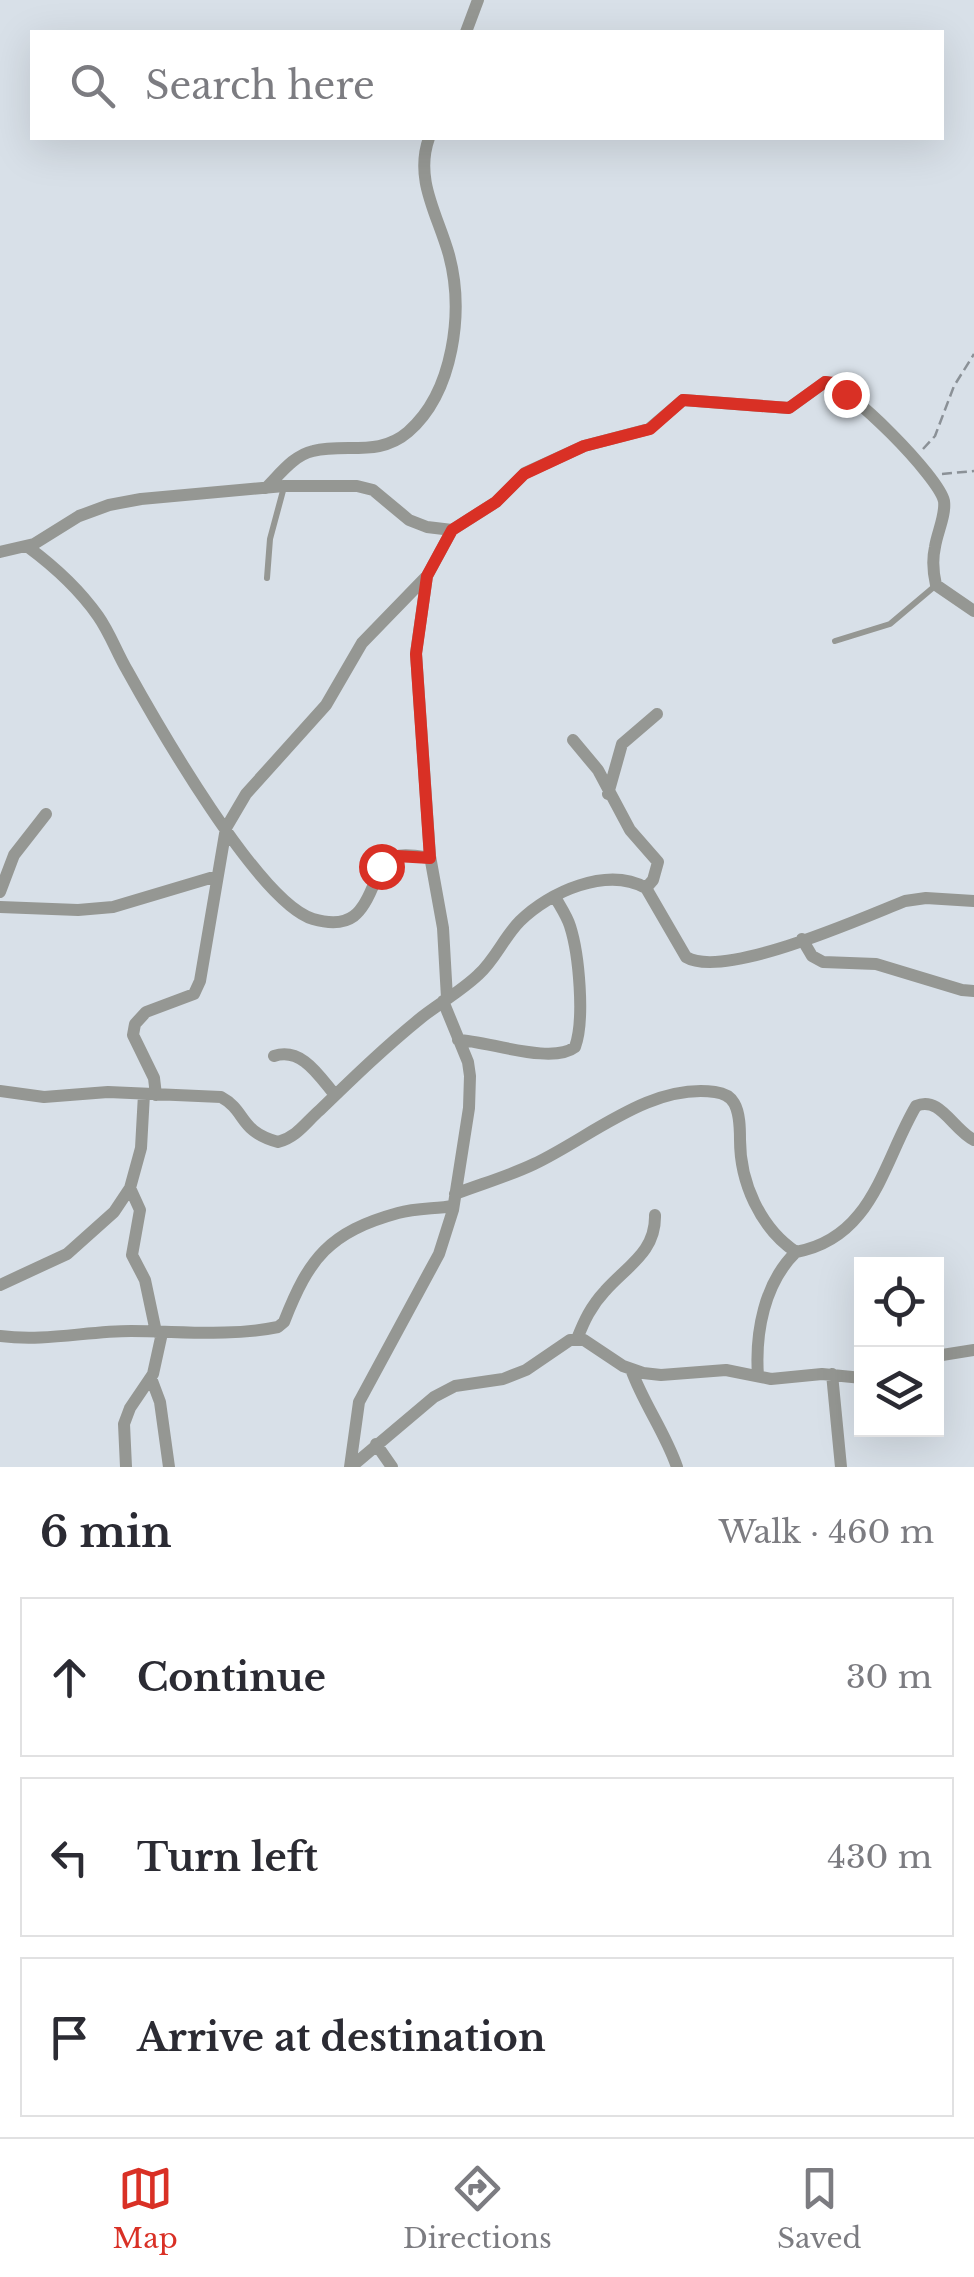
<!DOCTYPE html>
<meta charset="utf-8">
<style>
body{margin:0;font-family:"Libre Baskerville",serif;background:#f2f2f3;color:#2b2b33}
.controls{position:absolute;right:30px;bottom:30px;display:grid;overflow:hidden;border-radius:0px;box-shadow:0 10px 40px #0002}
.controls button{width:90px;height:90px;display:grid;place-items:center;padding:0;border:0;border-bottom:2px solid #e1e1e2;background:#fff;color:#2b2b33;font:50px sans-serif}
.stop{position:absolute;width:30px;height:30px;margin:-22px;border:8px solid #d93025;border-radius:50%;background:#fff}
.stop.end{background:#d93025;border-color:#fff;box-shadow:0 2px 10px #0008}
.list{margin:0;padding:0;list-style:none}
h2{display:flex;justify-content:space-between;align-items:center;height:130px;margin:0;padding:0 40px;font-size:42px}
h2 small{font-size:32px;font-weight:400;color:#7c7c81}
.list li{display:grid;grid-template-columns:65px 1fr auto;gap:30px;align-items:center;box-sizing:border-box;height:160px;margin:0 20px 20px;padding:0 20px;border:2px solid #e1e1e2;border-radius:0px}
.list b{display:block;font-size:38px;white-space:nowrap}
.list em{font-size:32px;font-style:normal;color:#7c7c81}
.icon{flex:none;width:55px;height:55px;fill:none;stroke:currentColor;stroke-width:2;stroke-linecap:round;stroke-linejoin:round}
.map{position:relative;flex:none;width:974px;height:1467px;overflow:hidden}
.search{position:absolute;background:#fff;box-shadow:0 10px 40px #0002;left:30px;right:30px;top:30px;height:110px;display:flex;align-items:center;gap:25px;box-sizing:border-box;padding:0 35px;border-radius:0px;color:#7c7c81;font-size:38px}
.sheet{height:670px;background:#fff}
nav{display:flex;justify-content:space-around;align-items:center;box-sizing:border-box;height:140px;border-top:2px solid #e1e1e2;background:#fff;font-size:28px;color:#7c7c81}
nav a{display:grid;justify-items:center;gap:5px}
nav .on{color:#d93025}
.map>svg:first-child{display:block}
.lines{fill:none;stroke-linecap:round;stroke-linejoin:round}
.path{stroke:#8b9197;stroke-width:2.5;stroke-dasharray:10 5;stroke-linecap:butt}
.lane{stroke:#959793;stroke-width:6}
.street{stroke:#959793;stroke-width:12}
.route{stroke:#d93025;stroke-width:12}
</style>
<div class="map">
<svg width="974" height="1467" viewBox="0 0 974 1467">
<rect width="100%" height="100%" fill="#d8e0e8"/>
<g class="lines">
<path class="path" d="M 923,449 L 935,436 L 954,386 L 974,354
M 942,474 L 974,471"/>
<path class="lane" d="M 267,578 L 270,539 L 284,487
M 835,641 L 890,624 L 935,586"/>
<path class="street" d="M 466,32 L 478,0
M 266,488 C 280,474 294,455 313,451 C 346,443 379,457 408,432 C 454,392 464,311 449,255 C 438,215 414,180 429,138
M 28,547 C 55,567 79,589 98,616 C 110,633 117,653 127,670 C 157,724 259,903 313,919 C 351,930 363,913 375,881 C 378,874 379,866 386,861 C 397,852 417,856 430,858
M 0,552 L 34,544 L 79,516 L 109,505 L 141,499 L 284,486 L 357,486 L 373,490 L 409,520 L 427,527 L 452,530 L 496,502 L 525,473 L 584,446 L 649,429 L 683,400 L 789,408 L 825,382 C 848,385 939,477 944,501 C 946,515 937,533 935,547 C 932,560 933,572 936,585 L 974,611
M 573,740 L 598,770 L 630,830 L 658,862 L 653,880 L 646,888
M 608,794 L 622,744 L 657,714
M 0,892 L 14,855 L 46,814
M 0,907 L 78,910 L 113,907 L 217,876
M 802,939 L 812,956 L 823,962 L 876,964 L 962,990 L 974,991
M 447,998 L 443,928 L 430,856 L 416,653 L 427,576 L 452,530
M 458,1040 C 488,1041 552,1065 575,1047 C 585,1020 579,954 570,926 C 567,916 560,906 555,897
M 274,1056 C 302,1047 319,1076 335,1095
M 0,1091 L 44,1097 L 108,1092 L 221,1097 C 247,1111 238,1131 278,1142 C 297,1137 306,1122 320,1110 C 353,1078 386,1046 422,1017 C 440,1003 461,991 478,975 C 495,960 504,937 520,921 C 549,892 607,866 646,888 L 686,957 C 724,980 862,918 905,901 L 926,898 L 974,901
M 156,1095 L 154,1078 L 133,1035 L 135,1024 L 146,1012 L 194,994 L 200,981 L 226,828 L 246,794 L 326,705 L 362,643 L 427,576
M 130,1188 L 140,1210 L 132,1255 L 145,1280 L 156,1332
M 455,1194 C 481,1184 509,1176 534,1164 C 591,1137 650,1083 715,1092 C 723,1093 730,1096 734,1103 C 740,1113 740,1129 740,1140 C 740,1182 760,1228 796,1252 C 873,1238 883,1162 916,1106 C 940,1095 953,1130 974,1140
M 0,1285 L 67,1254 L 114,1212 L 130,1188 L 141,1148 L 144,1094
M 0,1336 C 45,1342 87,1331 131,1331 C 180,1331 229,1337 278,1327 L 284,1322 C 309,1258 329,1232 398,1213 C 416,1208 435,1209 453,1206
M 577,1339 C 584,1321 591,1306 605,1291 C 627,1266 656,1252 655,1215
M 936,1356 L 974,1350
M 631,1369 C 643,1403 665,1432 677,1467
M 832,1374 L 841,1467
M 758,1376 C 755,1333 764,1283 796,1252
M 151,1378 L 160,1402 L 169,1467
M 376,1444 L 392,1467
M 126,1467 L 124,1424 L 130,1408 L 153,1374 L 162,1333
M 350,1467 L 359,1402 L 439,1254 L 453,1210 L 469,1108 L 470,1076 L 468,1062 L 443,1001
M 351,1467 L 434,1397 L 455,1386 L 503,1379 L 526,1370 L 570,1340 L 584,1340 L 623,1366 L 643,1373 L 661,1375 L 726,1370 L 771,1379 L 822,1374 L 862,1378"/>
</g>
<g class="lines">
<path class="route" d="M 381,866 L 396,856 L 430,858 L 416,654 L 427,576 L 452,530 L 496,502 L 524,474 L 584,446 L 650,429 L 683,400 L 789,408 L 825,382 L 834,383 L 846,394"/>
</g>
</svg>
<div class="controls">
<button><svg class="icon" aria-label="locate" viewBox="0 0 24 24"><circle cx="12" cy="12" r="6"/><path d="M12 2v4M12 18v4M2 12h4M18 12h4"/></svg></button>
<button><svg class="icon" aria-label="layers" viewBox="0 0 24 24"><path d="M12 4l9 5-9 5-9-5zM3 14l9 5 9-5"/></svg></button>
</div>
<div class="stop" style="left:381px;top:866px"></div>
<div class="stop end" style="left:846px;top:394px"></div>
<div class="search"><svg class="icon" aria-label="search" viewBox="0 0 24 24"><circle cx="10" cy="10" r="6"/><path d="M15 15l6 6"/></svg>Search here</div>
</div>
<section class="sheet">
<h2>6 min<small>Walk · 460 m</small></h2>
<ul class="list">
<li><svg class="icon" aria-label="ahead" viewBox="0 0 24 24"><path d="M12 20V5M6 11l6-6 6 6"/></svg><div><b>Continue</b></div><em>30 m</em></li>
<li><svg class="icon" aria-label="left" viewBox="0 0 24 24"><path d="M17 20v-9H6M10 6l-5 5 5 5"/></svg><div><b>Turn left</b></div><em>430 m</em></li>
<li><svg class="icon" aria-label="arrive" viewBox="0 0 24 24"><path d="M6 21V4h12l-3 4 3 4H6"/></svg><div><b>Arrive at destination</b></div></li>
</ul>
</section>
<nav>
<a class="on"><svg class="icon" aria-label="map" viewBox="0 0 24 24"><path d="M3 6l6-2 6 2 6-2v14l-6 2-6-2-6 2zM9 4v14M15 6v14"/></svg>Map</a>
<a><svg class="icon" aria-label="directions" viewBox="0 0 24 24"><path d="M12 3l9 9-9 9-9-9zM9 14v-3h6M13 9l2 2-2 2"/></svg>Directions</a>
<a><svg class="icon" aria-label="saved" viewBox="0 0 24 24"><path d="M7 4h10v16l-5-4-5 4z"/></svg>Saved</a>
</nav>
